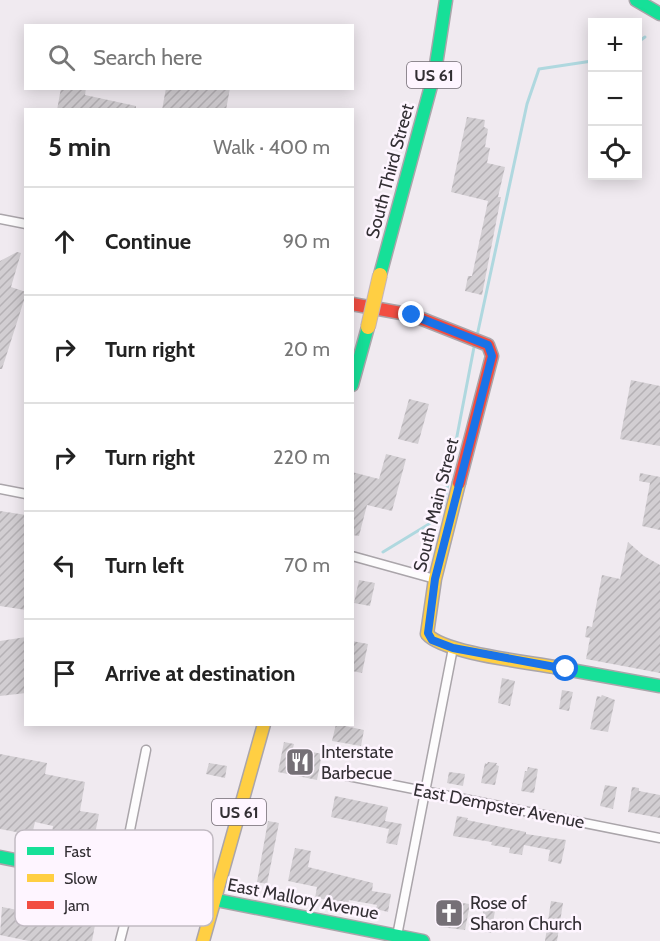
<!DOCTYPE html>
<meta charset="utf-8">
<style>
body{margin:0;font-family:Cabin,sans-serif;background:#f2f2f2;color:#222}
.controls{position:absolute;right:18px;top:18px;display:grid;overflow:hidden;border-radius:0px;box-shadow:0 3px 15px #0003}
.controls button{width:54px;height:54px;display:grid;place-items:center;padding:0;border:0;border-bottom:2px solid #e0e0e0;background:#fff;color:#222;font:30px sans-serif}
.stop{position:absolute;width:18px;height:18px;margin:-14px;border:4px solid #1a73e8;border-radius:50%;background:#fff}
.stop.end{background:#1a73e8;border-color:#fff;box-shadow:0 2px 6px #0008}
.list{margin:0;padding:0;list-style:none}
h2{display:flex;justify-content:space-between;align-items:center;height:78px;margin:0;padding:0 24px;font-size:26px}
h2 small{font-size:20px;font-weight:400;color:#767676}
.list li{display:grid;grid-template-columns:39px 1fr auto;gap:18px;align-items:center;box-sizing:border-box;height:108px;padding:0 24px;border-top:2px solid #e0e0e0}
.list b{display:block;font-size:22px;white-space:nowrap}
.list em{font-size:20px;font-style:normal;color:#767676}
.icon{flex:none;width:33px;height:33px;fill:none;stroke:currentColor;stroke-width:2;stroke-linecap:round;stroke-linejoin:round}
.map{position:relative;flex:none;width:660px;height:941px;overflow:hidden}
.search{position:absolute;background:#fff;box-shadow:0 3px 15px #0003;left:24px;top:24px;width:330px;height:66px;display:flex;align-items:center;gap:15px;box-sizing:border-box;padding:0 21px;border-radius:0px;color:#767676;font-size:22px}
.panel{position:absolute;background:#fff;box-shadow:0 3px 15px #0003;left:24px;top:108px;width:330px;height:618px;border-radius:0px}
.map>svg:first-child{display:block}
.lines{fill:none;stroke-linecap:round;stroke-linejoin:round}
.stream{stroke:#afd8df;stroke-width:3}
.building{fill:url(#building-hatch)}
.street-casing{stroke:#aaa5aa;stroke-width:11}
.fast-casing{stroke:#aaa5aa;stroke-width:15}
.slow-casing{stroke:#aaa5aa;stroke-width:15}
.jam-casing{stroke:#aaa5aa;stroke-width:15}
.street{stroke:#fdfcfd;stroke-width:8}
.fast{stroke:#16e098;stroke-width:12}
.slow{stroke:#ffcf43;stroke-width:12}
.jam{stroke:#f24e42;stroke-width:12}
.slow-bridge-casing{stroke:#c3b4ba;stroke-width:16;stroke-linecap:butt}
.slow-bridge{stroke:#ffcf43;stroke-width:14}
.route{stroke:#1a73e8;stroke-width:8}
.labels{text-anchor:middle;stroke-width:5;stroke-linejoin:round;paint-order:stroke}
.shield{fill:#fef5ff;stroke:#706a71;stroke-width:1.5}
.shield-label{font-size:16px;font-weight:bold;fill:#332f34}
.street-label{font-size:18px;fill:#332f34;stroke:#fef5ff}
.poi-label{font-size:18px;fill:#332f34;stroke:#fef5ff;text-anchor:start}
.key{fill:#fef5ff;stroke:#c1bac2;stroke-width:1.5}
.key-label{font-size:16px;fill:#332f34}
</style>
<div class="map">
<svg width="660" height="941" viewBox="0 0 660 941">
<defs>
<pattern id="building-hatch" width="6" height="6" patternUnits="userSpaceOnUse" patternTransform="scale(1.5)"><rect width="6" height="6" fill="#d2ced2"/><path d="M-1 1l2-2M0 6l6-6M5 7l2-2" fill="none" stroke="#b5b1b5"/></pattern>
</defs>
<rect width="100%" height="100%" fill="#f0eaf0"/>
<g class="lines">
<path class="stream" d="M 638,42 L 645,37
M 477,336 L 527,104 L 539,69 L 592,61
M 383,552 L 429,524 L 444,504 L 475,342"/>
</g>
<path class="building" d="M 61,88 L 86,88 L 85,95 L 136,106 L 136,110 L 57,110 Z
M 166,88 L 230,88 L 226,110 L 162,110 Z
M 467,117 L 485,120 L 484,127 L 488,129 L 485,147 L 490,148 L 487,163 L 505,167 L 498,197 L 501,197 L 482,295 L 465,291 L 468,276 L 472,276 L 488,201 L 451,192 Z
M 17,252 L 21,253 L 11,287 L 26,292 L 26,294 L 2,369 L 0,369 L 0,261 Z
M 631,380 L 660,386 L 660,446 L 620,439 Z
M 409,399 L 429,404 L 418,444 L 398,439 Z
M 386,454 L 406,459 L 392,511 L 367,505 L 359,536 L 352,535 L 352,472 L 379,479 Z
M 640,473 L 660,477 L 660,530 L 642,526 L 650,483 L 639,481 Z
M 0,511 L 26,515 L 26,610 L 0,606 Z
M 628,542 L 644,556 L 660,565 L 660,673 L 586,659 L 590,638 L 585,637 L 587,626 L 592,627 L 602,575 L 620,579 Z
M 359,580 L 375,583 L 370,606 L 354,603 Z
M 26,637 L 26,693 L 0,696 L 0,641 Z
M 352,641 L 368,644 L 362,673 L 352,671 Z
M 502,678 L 515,681 L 510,706 L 498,703 Z
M 562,690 L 573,692 L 569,711 L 559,709 Z
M 602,695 L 615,700 L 608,732 L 590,729 L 597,696 L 601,697 Z
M 336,724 L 364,730 L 361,746 L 332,741 Z
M 284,742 L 294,744 L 293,748 L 322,754 L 317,780 L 278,772 Z
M 0,754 L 47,763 L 45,774 L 85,782 L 80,811 L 99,814 L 92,849 L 82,847 L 83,845 L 51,838 L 53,826 L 35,822 L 32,835 L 0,829 Z
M 488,762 L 497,763 L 496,765 L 499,766 L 495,785 L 481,783 L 485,763 L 487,764 Z
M 209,763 L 227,766 L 225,778 L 206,774 Z
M 528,767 L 538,769 L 534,793 L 521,791 L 525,771 L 527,771 Z
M 449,772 L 465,774 L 463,786 L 447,783 Z
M 605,785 L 617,787 L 613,809 L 600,806 Z
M 632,787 L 639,788 L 639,791 L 660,795 L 660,818 L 628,812 Z
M 335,796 L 388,807 L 385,821 L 402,824 L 397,845 L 386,843 L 389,829 L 331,817 Z
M 457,816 L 468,818 L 467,820 L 526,832 L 526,834 L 566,840 L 561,864 L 548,861 L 550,850 L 524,845 L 522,855 L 509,853 L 510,848 L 491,845 L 492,842 L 453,836 Z
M 268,821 L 279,823 L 267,884 L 257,882 Z
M 295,848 L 311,851 L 308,867 L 373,883 L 372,891 L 391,894 L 388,912 L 376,909 L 377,905 L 349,900 L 348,903 L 315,898 L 317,887 L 288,881 Z
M 445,901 L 470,904 L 465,930 L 440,927 Z
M 551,901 L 563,903 L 557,941 L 545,941 Z
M 2,907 L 95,925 L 92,941 L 29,941 L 0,935 Z
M 484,908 L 495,911 L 491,933 L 480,931 Z"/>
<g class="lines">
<g class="street-casing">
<path id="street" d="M 0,219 L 26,224
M 0,489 L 26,494
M 352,556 L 435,579
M 338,774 L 660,838
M 120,880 L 146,750
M 120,941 L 135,883
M 396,941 L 453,648"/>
</g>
<g class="fast-casing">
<path id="fast" d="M 636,0 L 660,14
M 380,275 L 435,71 L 446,0
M 352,385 L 368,327
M 554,667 L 660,686
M 0,857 L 423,941"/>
</g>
<g class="slow-casing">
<path id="slow" d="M 459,483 L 435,579 L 427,634 C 443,653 527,662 554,667
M 203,941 L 264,724"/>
</g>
<g class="jam-casing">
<path id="jam" d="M 352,304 L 412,315 L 488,345 L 492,356 L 459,483"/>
</g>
<use href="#street" class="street"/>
<use href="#fast" class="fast"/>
<use href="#slow" class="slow"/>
<use href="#jam" class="jam"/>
<g class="slow-bridge-casing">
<path id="slow-bridge" d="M 368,327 L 380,275"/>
</g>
<use href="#slow-bridge" class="slow-bridge"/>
</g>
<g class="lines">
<path class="route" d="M 412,315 L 488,345 L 492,356 L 435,579 L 428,633 L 432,640 L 453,648 L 566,669"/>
</g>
<defs>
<g id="restaurant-square" transform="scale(1.5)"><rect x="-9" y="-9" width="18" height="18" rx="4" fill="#757076" stroke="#fef5ff"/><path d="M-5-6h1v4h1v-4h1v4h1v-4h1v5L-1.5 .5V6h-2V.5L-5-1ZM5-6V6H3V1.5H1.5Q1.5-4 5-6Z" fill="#fff"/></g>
<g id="church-square" transform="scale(1.5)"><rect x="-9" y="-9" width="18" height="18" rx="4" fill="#757076" stroke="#fef5ff"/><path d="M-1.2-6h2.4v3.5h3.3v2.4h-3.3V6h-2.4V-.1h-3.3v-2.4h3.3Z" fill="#fff"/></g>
</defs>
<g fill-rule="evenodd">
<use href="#restaurant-square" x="300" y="762"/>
<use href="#church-square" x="449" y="913"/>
</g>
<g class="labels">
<g class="shield">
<rect x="407" y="62" width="54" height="26" rx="4.5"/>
<rect x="212" y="799" width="54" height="26" rx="4.5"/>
</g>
<g class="shield-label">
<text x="434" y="81">US 61</text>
<text x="239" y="818">US 61</text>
</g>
<g class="street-label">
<text transform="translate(390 171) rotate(-75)" y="6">South Third Street</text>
<text transform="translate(436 505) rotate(-76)" y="6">South Main Street</text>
<text transform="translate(499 806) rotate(11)" y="6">East Dempster Avenue</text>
<text transform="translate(303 899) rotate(11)" y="6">East Mallory Avenue</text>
</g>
<g class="poi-label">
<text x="321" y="758">Interstate<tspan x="321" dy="21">Barbecue</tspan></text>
<text x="470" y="909">Rose of<tspan x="470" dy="21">Sharon Church</tspan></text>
</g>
</g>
<rect x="15" y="830" width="198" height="96" rx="9" class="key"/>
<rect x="27" y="847" width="27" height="8" fill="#16e098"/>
<rect x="27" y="874" width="27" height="8" fill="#ffcf43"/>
<rect x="27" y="901" width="27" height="8" fill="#f24e42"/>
<g class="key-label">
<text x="64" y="857">Fast</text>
<text x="64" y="884">Slow</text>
<text x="64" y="911">Jam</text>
</g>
</svg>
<div class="controls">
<button>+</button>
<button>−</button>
<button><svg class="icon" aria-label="locate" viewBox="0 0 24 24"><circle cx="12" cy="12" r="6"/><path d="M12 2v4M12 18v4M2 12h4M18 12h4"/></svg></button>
</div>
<div class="stop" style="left:566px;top:669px"></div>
<div class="stop end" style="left:412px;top:315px"></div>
<div class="search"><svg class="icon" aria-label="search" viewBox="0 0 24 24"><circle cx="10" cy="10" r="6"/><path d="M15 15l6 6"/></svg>Search here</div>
<section class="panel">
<h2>5 min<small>Walk · 400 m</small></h2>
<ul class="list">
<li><svg class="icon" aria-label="ahead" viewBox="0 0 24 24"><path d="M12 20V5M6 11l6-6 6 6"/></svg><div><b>Continue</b></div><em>90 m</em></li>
<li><svg class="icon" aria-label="right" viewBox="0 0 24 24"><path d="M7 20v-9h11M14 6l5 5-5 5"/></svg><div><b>Turn right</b></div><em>20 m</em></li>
<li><svg class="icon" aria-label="right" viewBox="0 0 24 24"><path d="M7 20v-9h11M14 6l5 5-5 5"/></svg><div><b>Turn right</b></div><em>220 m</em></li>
<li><svg class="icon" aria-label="left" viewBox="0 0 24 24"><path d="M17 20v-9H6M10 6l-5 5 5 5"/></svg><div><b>Turn left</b></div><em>70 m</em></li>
<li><svg class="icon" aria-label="arrive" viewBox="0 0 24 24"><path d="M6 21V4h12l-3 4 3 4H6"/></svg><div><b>Arrive at destination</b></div></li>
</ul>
</section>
</div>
